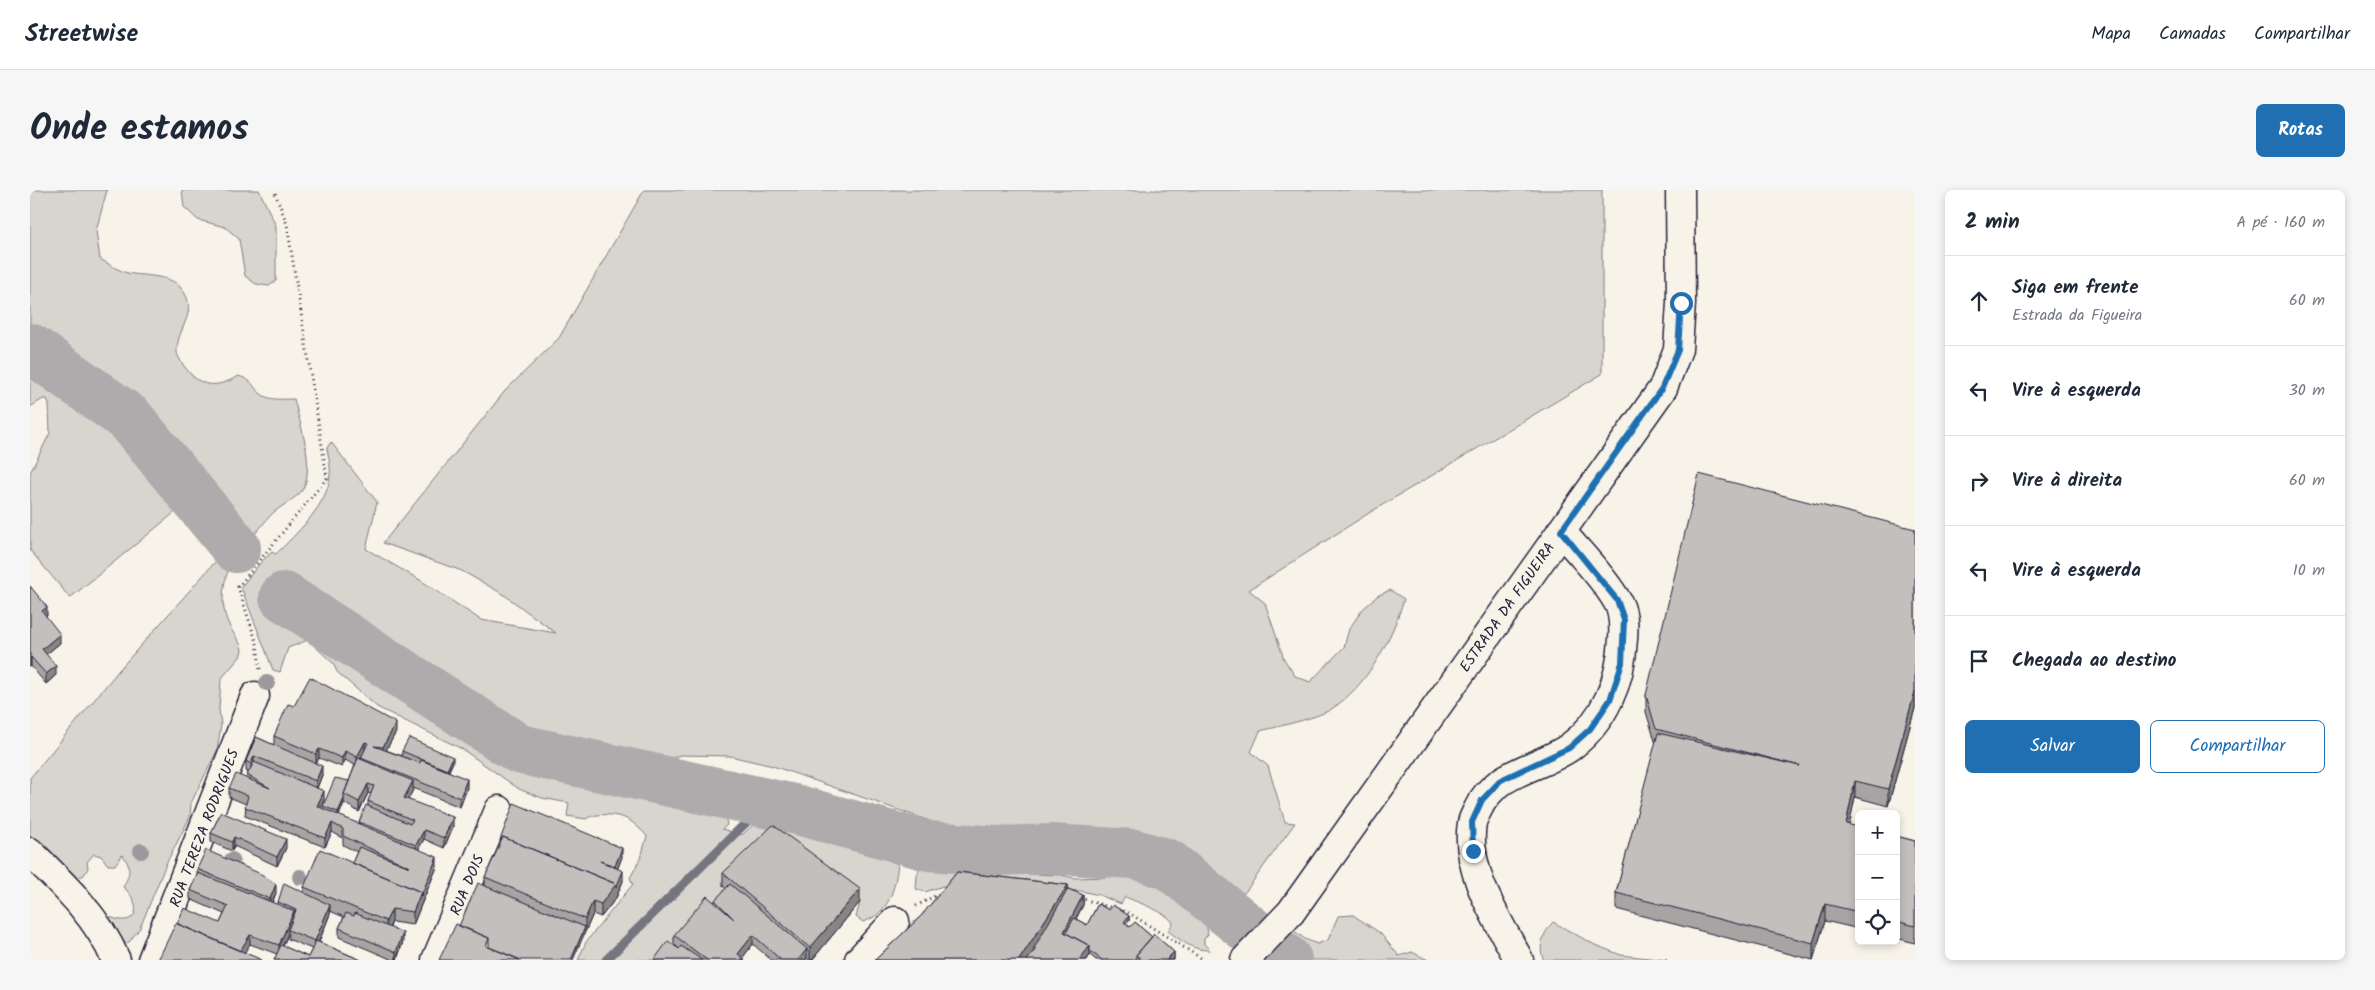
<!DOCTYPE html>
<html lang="pt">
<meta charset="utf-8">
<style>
body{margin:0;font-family:Kalam,sans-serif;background:#f6f6f7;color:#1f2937}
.controls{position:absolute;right:15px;bottom:15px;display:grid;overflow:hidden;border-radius:8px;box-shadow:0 2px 8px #0003}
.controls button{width:45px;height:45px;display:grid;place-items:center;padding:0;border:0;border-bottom:1px solid #e0e1e3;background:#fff;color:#1f2937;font:25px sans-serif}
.stop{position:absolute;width:15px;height:15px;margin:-11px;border:4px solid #1f6fb2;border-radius:50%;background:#fff}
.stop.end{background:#1f6fb2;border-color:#fff;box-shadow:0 1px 5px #0008}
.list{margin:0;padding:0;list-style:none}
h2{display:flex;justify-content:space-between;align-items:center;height:65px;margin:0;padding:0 20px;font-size:21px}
h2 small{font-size:16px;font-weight:400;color:#747a83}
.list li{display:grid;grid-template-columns:32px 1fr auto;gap:15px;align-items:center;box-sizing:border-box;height:90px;padding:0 20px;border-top:1px solid #e0e1e3}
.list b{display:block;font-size:19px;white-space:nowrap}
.list p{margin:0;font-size:16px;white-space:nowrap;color:#747a83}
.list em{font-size:16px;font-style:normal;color:#747a83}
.actions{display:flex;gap:10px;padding:15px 20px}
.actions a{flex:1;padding:11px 0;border:1px solid #1f6fb2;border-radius:8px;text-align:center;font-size:18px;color:#1f6fb2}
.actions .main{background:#1f6fb2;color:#fff}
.icon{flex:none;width:28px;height:28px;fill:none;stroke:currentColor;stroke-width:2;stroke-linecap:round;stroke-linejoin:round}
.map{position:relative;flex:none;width:1885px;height:770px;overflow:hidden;border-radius:8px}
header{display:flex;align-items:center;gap:30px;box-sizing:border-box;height:70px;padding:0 25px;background:#fff;border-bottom:1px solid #e0e1e3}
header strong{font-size:24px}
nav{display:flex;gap:28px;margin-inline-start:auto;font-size:18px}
.intro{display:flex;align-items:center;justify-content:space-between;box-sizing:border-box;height:120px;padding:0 30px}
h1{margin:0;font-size:35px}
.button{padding:12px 22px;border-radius:8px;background:#1f6fb2;color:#fff;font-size:18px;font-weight:700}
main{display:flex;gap:30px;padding:0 30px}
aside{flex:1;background:#fff;border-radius:8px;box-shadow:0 2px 8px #0003}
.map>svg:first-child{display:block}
.green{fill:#d8d5cf;stroke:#7d7c85}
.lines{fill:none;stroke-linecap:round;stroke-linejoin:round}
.stream{stroke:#76747f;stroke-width:9}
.river{stroke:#aeabad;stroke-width:50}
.minor-casing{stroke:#22223b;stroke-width:31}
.path{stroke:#22223b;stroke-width:3;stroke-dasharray:1 4;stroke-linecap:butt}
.minor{stroke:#f7f3e8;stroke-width:28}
.tree{fill:#9b999d}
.wall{fill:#a7a4a3;stroke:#22223b;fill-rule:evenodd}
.shaded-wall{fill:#888684;stroke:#22223b}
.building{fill:#c2bfbd;stroke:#22223b}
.route{stroke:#1f6fb2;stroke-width:6}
.labels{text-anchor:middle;stroke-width:4.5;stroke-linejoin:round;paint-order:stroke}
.street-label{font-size:15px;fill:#22223b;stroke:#f7f3e8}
</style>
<header>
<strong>Streetwise</strong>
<nav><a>Mapa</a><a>Camadas</a><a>Compartilhar</a></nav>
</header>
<div class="intro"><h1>Onde estamos</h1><a class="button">Rotas</a></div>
<main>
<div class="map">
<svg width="1885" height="770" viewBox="0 0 1885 770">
<rect width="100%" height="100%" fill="#f7f3e8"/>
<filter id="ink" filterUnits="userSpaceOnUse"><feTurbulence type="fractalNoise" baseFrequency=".02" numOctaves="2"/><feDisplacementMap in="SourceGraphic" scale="10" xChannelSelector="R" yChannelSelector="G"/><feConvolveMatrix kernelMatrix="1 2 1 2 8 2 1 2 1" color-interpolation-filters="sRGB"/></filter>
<g filter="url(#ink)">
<path class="green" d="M 0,0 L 77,0 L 66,41 L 70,69 C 77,73 86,79 94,82 C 109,87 140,83 151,98 C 170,121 148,136 147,159 C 146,165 151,171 154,176 C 170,198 185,199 209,186 C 225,192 220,194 231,204 C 240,211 253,209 264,209 C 270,234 285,275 273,299 C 268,308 248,317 240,326 C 225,343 218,357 194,363 L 200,376 C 192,395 190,416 199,435 C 203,444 210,450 212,460 L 210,467 L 191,489 L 189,519 L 191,535 L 187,561 L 161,613 L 160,627 L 136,674 L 110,738 L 99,752 L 92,754 L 77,739 L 80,727 C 108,739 114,714 93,697 C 100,685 102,676 92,665 L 85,675 L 78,675 L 71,666 L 64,664 L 57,672 L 58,678 L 54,685 L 48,688 L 41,685 L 0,657 L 0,588 L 89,480 L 193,363 L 158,323 L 149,319 L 40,408 L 0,360 L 0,283 L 20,243 L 19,214 L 17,209 L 13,209 L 0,217 Z
M 152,0 L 229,0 L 246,36 L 246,91 L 239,96 L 226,94 L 215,86 L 209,49 L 195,37 L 168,30 L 154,17 Z
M 614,0 L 1572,0 L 1572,184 L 1339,323 L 1219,400 L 1235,413 L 1254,469 L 1265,486 L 1280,492 L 1314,457 L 1319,439 L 1332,420 L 1347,406 L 1360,400 L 1374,409 C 1362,449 1337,497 1300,520 C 1286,528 1247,537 1230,541 L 1221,562 L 1238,576 L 1255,632 L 1265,633 L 1216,701 L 1203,710 L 1182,704 L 1153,678 L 1139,669 L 1119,662 L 1096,646 L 1050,648 L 974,637 L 914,636 L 743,576 L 700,566 L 650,565 L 631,572 L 613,569 L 604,561 L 568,561 L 506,549 L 475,537 L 432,516 L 281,411 L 260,411 L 269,438 L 316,475 L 410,526 L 488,571 L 610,601 L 648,613 L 686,615 L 694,620 L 697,635 L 692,639 L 712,645 C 721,636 732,627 744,622 C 768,613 805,644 825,655 C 839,662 853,668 868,674 C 865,699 859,724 833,732 L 826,727 L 830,712 L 749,655 L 634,770 L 548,770 L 556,752 L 603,694 L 600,688 L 611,667 L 617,646 C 611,640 605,634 599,630 C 588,624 565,622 556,629 L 537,626 L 539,613 L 512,608 L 489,599 L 432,559 L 347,517 L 307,482 L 303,473 L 278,450 L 258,458 L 250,482 L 243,480 L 211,397 L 231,372 L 242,362 L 246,364 C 265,345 299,314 300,285 C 301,276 298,266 297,258 L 301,252 L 347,312 L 336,359 L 390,390 L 451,430 L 526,443 L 473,404 L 432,381 L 353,353 L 475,201 L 529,148 Z
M 893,669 L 921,680 L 937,676 L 967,683 L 1032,685 L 1045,688 L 1076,687 L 1087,682 L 1103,682 C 1115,696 1123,698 1141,692 L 1149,700 L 1155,702 L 1156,709 L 1176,730 L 1178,744 L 1174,749 L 1174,754 L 1180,760 C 1163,761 1150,750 1138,741 L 1143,733 C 1137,722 1107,712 1095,707 L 1091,714 L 1069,705 L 1051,701 L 919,694 L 895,702 L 886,699 L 887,685 Z
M 1323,725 L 1350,743 L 1369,766 L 1382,762 L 1398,770 L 1282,770 L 1270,764 L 1264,765 L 1257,770 L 1225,770 L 1259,737 L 1275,749 L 1287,754 L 1298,750 L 1308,726 Z
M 1523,732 L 1565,755 L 1591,765 L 1637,770 L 1514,770 C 1507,757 1514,742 1523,732 Z"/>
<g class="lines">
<path class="stream" d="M 576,770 L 736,613"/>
<path class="river" d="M 0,158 L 100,229 L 206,358
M 254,407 L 489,559 L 768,620 L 898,656 L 968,661 L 1021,659 L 1104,664 L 1138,674 L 1257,770"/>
<g class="minor-casing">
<path id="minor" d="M 0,662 C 34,695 67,726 86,770
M 122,770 L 225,506
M 406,770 L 469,620
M 829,770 L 865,731
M 1215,770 L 1261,722 L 1633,198 L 1648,159 L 1651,113 L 1650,0
M 1489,770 C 1468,730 1434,680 1442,633 C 1443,628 1446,623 1448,619 C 1465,581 1509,579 1540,557 C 1575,531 1591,491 1593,449 C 1594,435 1594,421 1586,409 C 1571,384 1549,363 1531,341"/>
</g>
<path class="path" d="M 230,479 L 227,454 L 208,397 L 297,288 L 257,34 L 244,0
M 1050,708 L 1099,723 L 1174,770
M 886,716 L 914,701"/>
<use href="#minor" class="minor"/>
</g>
<g class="tree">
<circle cx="237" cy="493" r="8"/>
<circle cx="111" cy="661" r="8"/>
<circle cx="202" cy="670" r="8"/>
<circle cx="270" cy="687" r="8"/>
</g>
<path class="wall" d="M 1885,339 L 1885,518 L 1858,616 L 1825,607 L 1819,635 L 1829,637 L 1829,739 L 1795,731 L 1783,770 L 1586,719 L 1586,703 L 1626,554 L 1616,522 L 1616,505 Z
M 0,396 L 17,426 L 16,427 L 30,453 L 16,464 L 26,485 L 16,494 L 1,476 L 0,477 Z
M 264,516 L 366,542 L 356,560 L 372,566 L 372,561 L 423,572 L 419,581 L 437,598 L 430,617 L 383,598 L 383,600 L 378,609 L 423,637 L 414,658 L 394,649 L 388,659 L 407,677 L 391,715 L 383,735 L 362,732 L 360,737 L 373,752 L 367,770 L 363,770 L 309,747 L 309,738 L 314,727 L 300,721 L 300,724 L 289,752 L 331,770 L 244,770 L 247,764 L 220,754 L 147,734 L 190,733 L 194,724 L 160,709 L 160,700 L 167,686 L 167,679 L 246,703 L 242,713 L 248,715 L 248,712 L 274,702 L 274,697 L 322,673 L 327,662 L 313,655 L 313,648 L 302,642 L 295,657 L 215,626 L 216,614 L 199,607 L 199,598 L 217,588 L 217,585 L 218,582 L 216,581 L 216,571 L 226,547 L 244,555 L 244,546 ZM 289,568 L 312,577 L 315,570 L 325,575 L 319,591 L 293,616 L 293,619 L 290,618 L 294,610 L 287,598 L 292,585 L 286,573 ZM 338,603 L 341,604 L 338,611 L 338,616 L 329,632 L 329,634 L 309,626 L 314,613 L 329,622 ZM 258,744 L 258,749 L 282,759 L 278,767 L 253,756 Z
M 191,622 L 256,658 L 247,676 L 204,656 L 202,661 L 181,652 L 181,643 Z
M 1866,646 L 1885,651 L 1885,753 L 1866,748 Z
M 470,650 L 592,667 L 587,679 L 593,691 L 586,708 L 571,727 L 563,724 L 555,742 L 429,736 L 455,696 L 455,687 L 470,652 Z
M 927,682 L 1038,695 L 1038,699 L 1053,705 L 1053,715 L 1046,729 L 1057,735 L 1068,714 L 1079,720 L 1083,715 L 1099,726 L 1099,731 L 1096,734 L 1100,737 L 1105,732 L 1122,747 L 1124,744 L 1144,762 L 1144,770 L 1066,770 L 1060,765 L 1057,770 L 845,770 L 892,725 Z
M 693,683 L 830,712 L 782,770 L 779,770 L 777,768 L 776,770 L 741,770 L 723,754 L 712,768 L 715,770 L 624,770 L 649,759 L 644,754 L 644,745 L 685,712 L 685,710 L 696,699 L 693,696 Z"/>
<path class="shaded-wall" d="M 17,417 L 17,426 L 12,431 L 12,421 Z
M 30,444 L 30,453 L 12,468 L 12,459 Z
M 1,467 L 1,476 L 0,477 L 0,468 Z
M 26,476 L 26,485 L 16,494 L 16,484 Z
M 1885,501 L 1885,518 L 1858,616 L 1858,599 Z
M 366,533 L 366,542 L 353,566 L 353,557 Z
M 335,552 L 335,561 L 327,576 L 327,567 Z
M 289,559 L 289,568 L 286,574 L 286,564 Z
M 315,561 L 315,570 L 312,577 L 312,568 Z
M 224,566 L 224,575 L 221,583 L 221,574 Z
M 423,567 L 423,572 L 416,585 L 416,581 Z
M 292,576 L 292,585 L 286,601 L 286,591 Z
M 437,589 L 437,598 L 430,617 L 430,608 Z
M 383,591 L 383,600 L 374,617 L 374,608 Z
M 1825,591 L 1825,607 L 1816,651 L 1816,634 Z
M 338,594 L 338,603 L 329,622 L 329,612 Z
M 294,601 L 294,610 L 287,626 L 287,616 Z
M 314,609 L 314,613 L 308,627 L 308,622 Z
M 423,627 L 423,637 L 414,658 L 414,648 Z
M 302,633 L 302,642 L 295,657 L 295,648 Z
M 394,640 L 394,649 L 386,664 L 386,655 Z
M 204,647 L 204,656 L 202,661 L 202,652 Z
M 256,649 L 256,658 L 247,676 L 247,667 Z
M 592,658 L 592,667 L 585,686 L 585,676 Z
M 407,667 L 407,677 L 391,715 L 383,735 L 383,722 L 391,702 Z
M 593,681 L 593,691 L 586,708 L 571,727 L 571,714 Z
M 246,694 L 246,703 L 240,718 L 240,709 Z
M 1038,695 L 1038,708 L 1004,758 L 1004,760 L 998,770 L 989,770 Z
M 830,699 L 830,712 L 782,770 L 780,770 L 780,758 Z
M 1053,705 L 1053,715 L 1036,747 L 1034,742 Z
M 563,711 L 563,724 L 543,770 L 541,770 L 555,737 L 555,729 Z
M 1795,714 L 1795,731 L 1783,770 L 1783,753 Z
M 300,715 L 300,724 L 285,761 L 285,751 Z
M 362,719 L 362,732 L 356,744 L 356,731 Z
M 264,721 L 264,731 L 258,740 L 258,744 L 249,764 L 249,755 Z
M 1099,726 L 1099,731 L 1094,737 L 1094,732 Z
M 373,743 L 373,752 L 366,770 L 366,762 Z
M 220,745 L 220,754 L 210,770 L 210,761 Z
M 723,745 L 723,754 L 711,770 L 708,764 Z
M 1060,756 L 1060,765 L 1056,770 L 1049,770 Z
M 777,759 L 777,769 L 776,770 L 768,770 Z
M 1144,762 L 1144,770 L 1137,770 L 1137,769 Z"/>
<path class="building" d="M 1669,284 L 1885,339 L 1885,501 L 1858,599 L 1825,591 L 1816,634 L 1829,637 L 1829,722 L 1795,714 L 1783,753 L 1586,703 L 1628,543 L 1770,576 L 1626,539 L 1616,505 Z
M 0,396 L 17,417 L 12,421 L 30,444 L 12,459 L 26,476 L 16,484 L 1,467 L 0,468 Z
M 280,487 L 366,533 L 353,557 L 344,556 L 390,573 L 391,570 L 437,589 L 430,608 L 331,568 L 338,553 L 335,552 L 327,567 L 315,561 L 312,568 L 289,559 L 286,564 L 244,546 L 258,514 L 264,516 Z
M 226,547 L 292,576 L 286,591 L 224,566 L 221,574 L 216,571 Z
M 379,548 L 423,567 L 417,580 L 372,561 Z
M 328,568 L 383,591 L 374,608 L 423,627 L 414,648 L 394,640 L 386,655 L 329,632 L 336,615 L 380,634 L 383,630 L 338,611 L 344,596 L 338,594 L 329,612 L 314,604 Z
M 224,572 L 294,601 L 287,616 L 407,667 L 391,706 L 391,702 L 322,673 L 329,657 L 380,677 L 313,646 L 313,639 L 302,633 L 295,648 L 215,617 L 218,606 L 199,598 L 206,584 L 240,598 L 217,585 Z
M 305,588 L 319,591 L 314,604 L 314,609 L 308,622 L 293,616 Z
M 484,613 L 592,658 L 585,676 L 570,671 L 593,681 L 586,698 L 586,694 L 473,647 L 471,650 L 470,650 Z
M 191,622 L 256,649 L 247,667 L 204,647 L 202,652 L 181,643 Z
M 743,635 L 830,699 L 780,758 L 693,683 Z
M 1866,646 L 1885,651 L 1885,736 L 1866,731 Z
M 473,647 L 586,694 L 571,714 L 563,711 L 555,729 L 455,687 Z
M 290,659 L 391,702 L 383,722 L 362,719 L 356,731 L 274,697 Z
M 176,660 L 231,684 L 246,694 L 240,709 L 167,679 Z
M 927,682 L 1038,695 L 989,770 L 845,770 L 892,725 Z
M 168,683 L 264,721 L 249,755 L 220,745 L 210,761 L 147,734 L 154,718 L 190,733 L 198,716 L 160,700 Z
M 254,693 L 300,715 L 285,751 L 258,740 L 266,720 L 248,712 Z
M 448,693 L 555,737 L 541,770 L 491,770 L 459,757 L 459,748 L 429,736 Z
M 700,694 L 777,759 L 768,770 L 751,770 L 723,745 L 708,764 L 715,770 L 677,770 L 644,745 L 677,706 L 704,729 L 685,710 Z
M 1038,699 L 1053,705 L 1034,742 L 1060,756 L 1049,770 L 997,770 L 1006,760 L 1004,758 Z
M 1068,714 L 1079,720 L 1083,715 L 1099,726 L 1094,732 L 1100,737 L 1105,732 L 1122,747 L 1106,765 L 1106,769 L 1107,770 L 1072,770 L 1060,761 L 1060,756 L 1036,743 L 1044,728 L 1057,735 Z
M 316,723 L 324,726 L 325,723 L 373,743 L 366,762 L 309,738 Z
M 146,733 L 232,770 L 128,770 Z
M 426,734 L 459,748 L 456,756 L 490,770 L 409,770 Z
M 1124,744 L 1144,762 L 1137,769 L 1138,770 L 1108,770 L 1110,768 L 1106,765 Z
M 286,751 L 331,770 L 244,770 L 251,755 L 278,767 Z
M 638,751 L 649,759 L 651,756 L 672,770 L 624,770 Z"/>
</g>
<g class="lines" filter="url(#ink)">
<path class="route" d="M 1443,661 L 1442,632 L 1452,610 L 1471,590 L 1539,558 L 1560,539 L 1580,510 L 1592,473 L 1594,430 L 1587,410 L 1531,341 L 1632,198 L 1648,160 L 1651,113"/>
</g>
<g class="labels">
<g class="street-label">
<text transform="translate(1477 417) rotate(-55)" y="5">ESTRADA DA FIGUEIRA</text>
<text transform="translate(174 638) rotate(-69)" y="5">RUA TEREZA RODRIGUES</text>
<text transform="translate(437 695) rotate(-67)" y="5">RUA DOIS</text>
</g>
</g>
</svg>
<div class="controls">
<button>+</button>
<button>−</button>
<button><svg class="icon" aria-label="locate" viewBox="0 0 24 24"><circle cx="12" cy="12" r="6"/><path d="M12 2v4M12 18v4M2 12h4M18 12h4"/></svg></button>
</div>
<div class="stop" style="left:1651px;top:113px"></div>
<div class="stop end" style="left:1443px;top:661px"></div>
</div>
<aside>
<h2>2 min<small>A pé · 160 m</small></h2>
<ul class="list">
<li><svg class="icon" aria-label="ahead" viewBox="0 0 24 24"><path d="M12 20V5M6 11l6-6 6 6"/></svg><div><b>Siga em frente</b><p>Estrada da Figueira</p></div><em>60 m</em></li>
<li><svg class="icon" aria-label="left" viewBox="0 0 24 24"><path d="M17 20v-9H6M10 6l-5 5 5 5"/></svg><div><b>Vire à esquerda</b></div><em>30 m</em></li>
<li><svg class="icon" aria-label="right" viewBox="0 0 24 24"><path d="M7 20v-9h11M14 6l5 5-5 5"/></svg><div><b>Vire à direita</b></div><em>60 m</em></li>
<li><svg class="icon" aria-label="left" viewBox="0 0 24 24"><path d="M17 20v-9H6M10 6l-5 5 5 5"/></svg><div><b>Vire à esquerda</b></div><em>10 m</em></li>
<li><svg class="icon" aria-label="arrive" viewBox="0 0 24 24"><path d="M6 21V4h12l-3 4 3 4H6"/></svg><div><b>Chegada ao destino</b></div></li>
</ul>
<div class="actions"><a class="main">Salvar</a><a>Compartilhar</a></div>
</aside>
</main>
